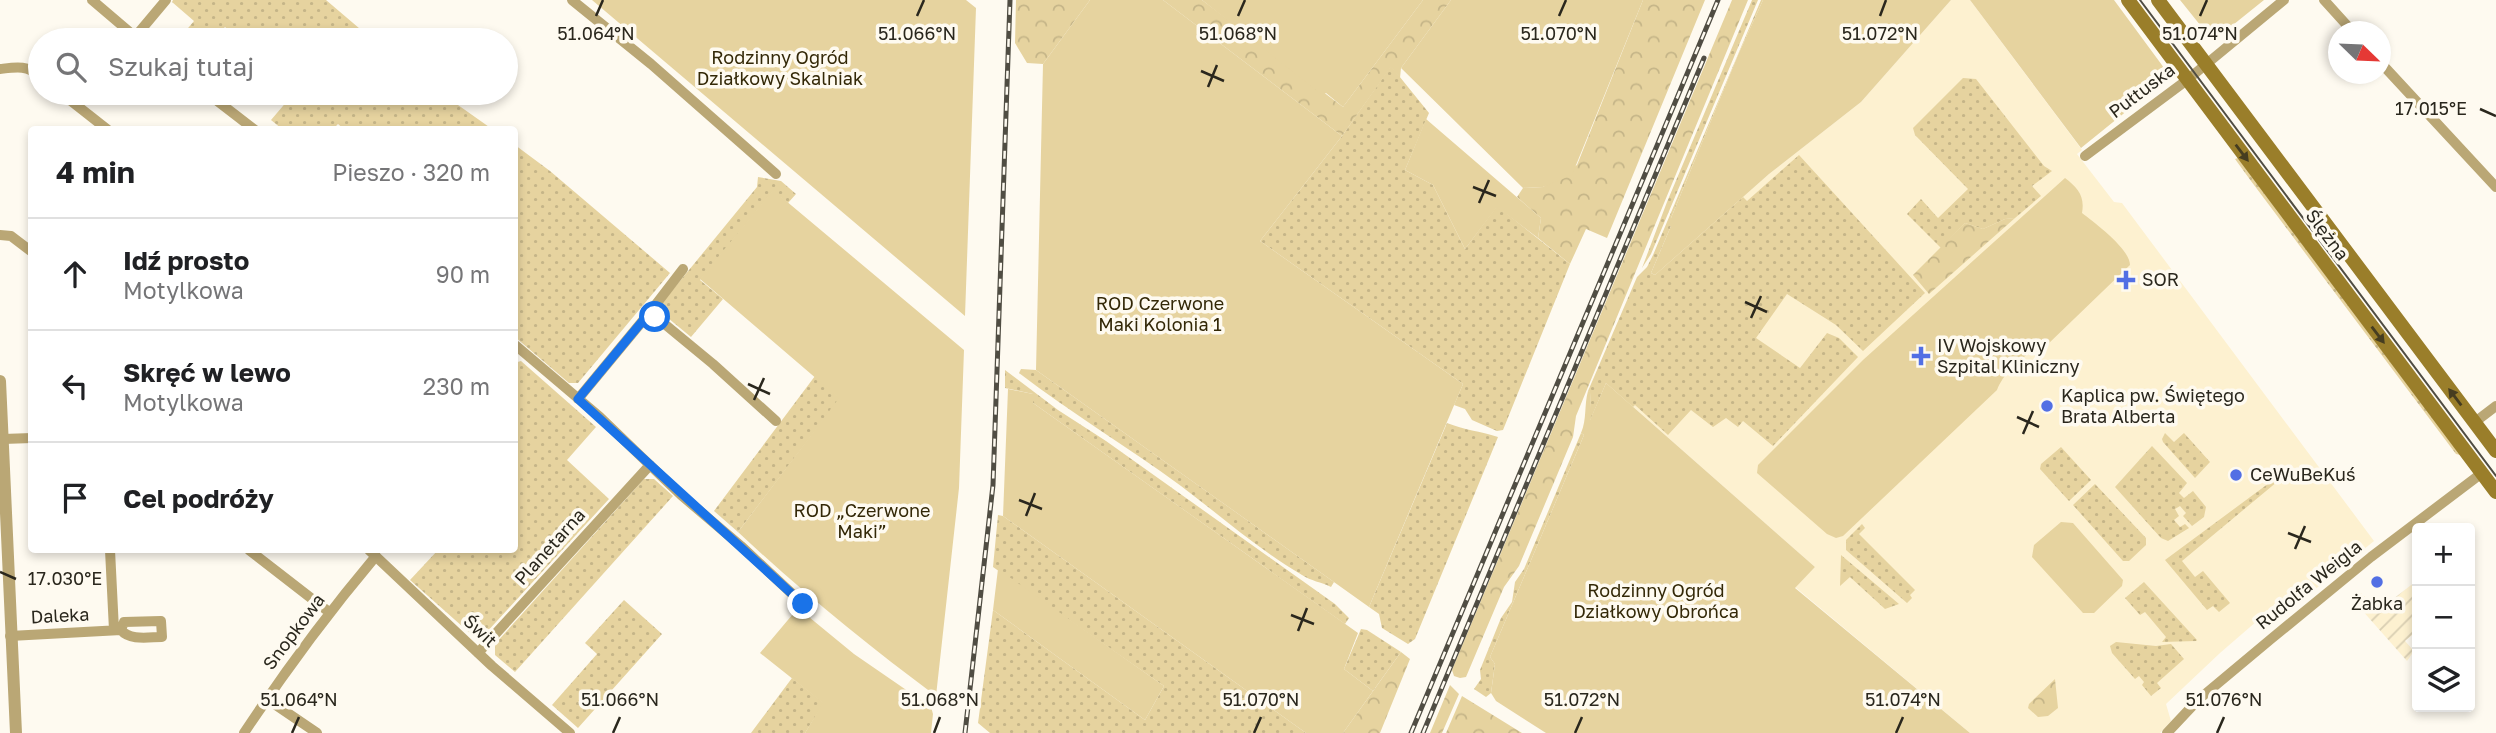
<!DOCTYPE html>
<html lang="pl">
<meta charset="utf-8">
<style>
body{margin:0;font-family:"Golos Text",sans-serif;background:#f6f6f6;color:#202124}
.controls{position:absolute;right:21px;bottom:21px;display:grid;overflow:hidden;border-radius:7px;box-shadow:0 4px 10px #0003}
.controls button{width:63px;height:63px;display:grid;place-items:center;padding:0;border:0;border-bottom:2px solid #e0e0e0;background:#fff;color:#202124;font:35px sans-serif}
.compass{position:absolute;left:2328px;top:21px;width:63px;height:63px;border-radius:50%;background:#fff;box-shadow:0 4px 10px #0003;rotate:113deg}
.stop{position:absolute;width:21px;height:21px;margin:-16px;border:5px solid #1a73e8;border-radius:50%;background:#fff}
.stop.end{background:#1a73e8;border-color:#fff;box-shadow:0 2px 7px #0008}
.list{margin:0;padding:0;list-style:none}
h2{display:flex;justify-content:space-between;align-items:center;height:91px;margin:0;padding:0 28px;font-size:30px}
h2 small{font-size:23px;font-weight:400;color:#757577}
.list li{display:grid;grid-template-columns:46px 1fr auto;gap:21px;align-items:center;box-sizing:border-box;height:112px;padding:0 28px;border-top:2px solid #e0e0e0}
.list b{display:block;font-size:26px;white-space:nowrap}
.list p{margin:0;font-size:23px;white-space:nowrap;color:#757577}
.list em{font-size:23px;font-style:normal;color:#757577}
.icon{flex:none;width:38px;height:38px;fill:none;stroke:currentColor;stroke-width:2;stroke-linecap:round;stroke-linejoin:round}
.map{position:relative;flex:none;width:2496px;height:733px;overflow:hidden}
.search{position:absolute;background:#fff;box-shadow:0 4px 10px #0003;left:28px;top:28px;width:490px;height:77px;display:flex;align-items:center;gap:18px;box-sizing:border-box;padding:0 24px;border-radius:38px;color:#757577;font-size:26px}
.panel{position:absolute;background:#fff;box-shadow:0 4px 10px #0003;left:28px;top:126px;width:490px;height:427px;border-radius:7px}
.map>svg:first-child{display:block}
.built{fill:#fdf1d0}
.industrial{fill:url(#industrial-furrows)}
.grass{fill:url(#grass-dots)}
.forest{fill:url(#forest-crowns)}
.green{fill:#e6d39f}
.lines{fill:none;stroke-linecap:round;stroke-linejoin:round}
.minor{stroke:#baa775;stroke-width:10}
.tertiary{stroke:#baa775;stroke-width:12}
.secondary{stroke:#9a7e2a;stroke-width:14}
.tram{stroke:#504d43;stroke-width:2}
.rail-casing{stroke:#504d43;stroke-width:5}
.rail{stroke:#fefaf0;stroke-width:2.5;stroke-dasharray:8;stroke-linecap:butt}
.oneway{fill:#463d20}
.route{stroke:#1a73e8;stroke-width:9}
.ticks{fill:none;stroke:#2a271d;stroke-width:2.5}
.poi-dot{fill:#526fe4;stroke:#fefaf0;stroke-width:2.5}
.labels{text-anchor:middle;stroke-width:7;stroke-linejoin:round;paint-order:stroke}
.park-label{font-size:18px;fill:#332807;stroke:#fefaf0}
.street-label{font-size:18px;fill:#2a271d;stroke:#fefaf0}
.poi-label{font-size:18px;fill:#2a271d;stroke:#fefaf0;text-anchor:start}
.ticks-label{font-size:18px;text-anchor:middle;fill:#2a271d;stroke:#fefaf0;stroke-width:7;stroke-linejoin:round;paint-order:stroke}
</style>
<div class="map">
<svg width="2496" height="733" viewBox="0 0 2496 733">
<defs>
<pattern id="industrial-furrows" width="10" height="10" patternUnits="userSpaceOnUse" patternTransform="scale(1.75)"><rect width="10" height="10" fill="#fdf1d0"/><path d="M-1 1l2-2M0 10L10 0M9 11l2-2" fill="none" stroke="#d9cfb2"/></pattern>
<pattern id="grass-dots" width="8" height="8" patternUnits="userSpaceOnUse" patternTransform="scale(1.75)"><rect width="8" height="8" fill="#e6d39f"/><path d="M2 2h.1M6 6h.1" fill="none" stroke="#c5b588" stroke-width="1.8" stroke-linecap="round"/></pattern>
<pattern id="forest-crowns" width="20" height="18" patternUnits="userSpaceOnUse" patternTransform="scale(1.75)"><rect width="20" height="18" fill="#e6d39f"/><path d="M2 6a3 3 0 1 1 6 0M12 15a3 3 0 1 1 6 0" fill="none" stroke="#c5b588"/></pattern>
</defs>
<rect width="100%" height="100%" fill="#fefaf0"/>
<path class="built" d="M 1951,0 L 1970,0 L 2082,150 L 2077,154 L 2114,202 L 2122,203 L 2374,541 L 2273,624 L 2263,619 L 2257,621 L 2220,653 L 2166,704 L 2171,721 L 2160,733 L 1970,733 L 1795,587 L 1815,567 L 1597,375 L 1629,298 L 1769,174 L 1861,102 Z"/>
<path class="industrial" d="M 2415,582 L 2417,585 L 2417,631 L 2405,641 L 2414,651 L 2407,661 L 2353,600 L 2361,593 L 2379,610 Z"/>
<path class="grass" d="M 173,0 L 326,0 L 373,40 L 241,40 L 225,27 L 213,40 L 178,40 L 194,21 L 172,2 Z
M 1752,0 L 1758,0 L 1651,254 L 1642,268 L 1667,202 Z
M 1761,0 L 1763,0 L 1738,55 L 1671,218 L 1671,226 L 1651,273 L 1655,275 L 1743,197 L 1747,201 L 1799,155 L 1925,293 L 1863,351 L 1836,325 L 1787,294 L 1756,338 L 1800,368 L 1827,333 L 1839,338 L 1858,357 L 1773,446 L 1743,421 L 1738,427 L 1726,418 L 1713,427 L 1691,410 L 1668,435 L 1635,405 L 1633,407 L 1606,383 L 1589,423 L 1591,393 L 1588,391 L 1637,277 L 1647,267 L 1653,255 Z
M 1391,66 L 1429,113 L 1405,170 L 1433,185 L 1465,249 L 1497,206 L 1570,264 L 1503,430 L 1497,431 L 1472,420 L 1465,409 L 1454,405 L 1463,384 L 1260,241 L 1342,136 Z
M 1963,78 L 1976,79 L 2044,166 L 2052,171 L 2032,186 L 2041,196 L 2015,218 L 2005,219 L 1983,229 L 1965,223 L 1941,248 L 1907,214 L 1921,199 L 1938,218 L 1968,189 L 1915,135 L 1913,128 Z
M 294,93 L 441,93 L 492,129 L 345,130 L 338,124 L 333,129 L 282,129 L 271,120 Z
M 515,145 L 550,171 L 670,273 L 578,383 L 569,383 L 515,337 Z
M 2238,158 L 2460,455 L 2456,454 L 2251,181 L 2235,159 Z
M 758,177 L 781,181 L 796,194 L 788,203 L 773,191 L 700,280 L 723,299 L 691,337 L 657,309 L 757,187 Z
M 521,361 L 596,427 L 567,460 L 609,499 L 485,634 L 472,635 L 410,580 L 438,550 L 514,550 L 514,363 Z
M 1021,369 L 1036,370 L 1334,582 L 1331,587 C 1321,582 1311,581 1302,575 C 1259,550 1221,516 1181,486 C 1128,447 1071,413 1019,373 Z
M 1005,370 L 1058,410 L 1106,441 L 1335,604 L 1349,618 L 1345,624 L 1033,403 L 1033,394 L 1005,388 Z
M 815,376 L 840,398 L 738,532 L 714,511 Z
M 1447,423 C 1464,430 1480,431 1498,437 L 1415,639 L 1408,644 L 1382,628 L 1379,614 L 1369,607 Z
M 1581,433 L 1584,435 L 1490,657 L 1495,664 L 1491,693 L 1486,697 L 1474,689 L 1481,679 L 1480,670 L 1501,618 L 1512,602 L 1515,582 L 1524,569 Z
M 2165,433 L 2174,442 L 2184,433 L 2210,462 L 2195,478 L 2163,442 L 2162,439 Z
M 2152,446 L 2187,483 L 2179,493 L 2184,498 L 2193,491 L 2206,507 L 2204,517 L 2192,526 L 2183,516 L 2186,513 L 2180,506 L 2175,509 L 2179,516 L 2174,520 L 2180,527 L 2185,524 L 2189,528 L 2168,541 L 2161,538 L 2115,487 Z
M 2061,447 L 2091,480 L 2069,501 L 2040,469 L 2041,464 Z
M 2288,469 L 2290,471 L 2182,561 L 2195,577 L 2203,571 L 2230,603 L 2219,612 L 2213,606 L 2207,610 L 2165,560 Z
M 644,479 L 654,479 L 673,496 L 515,672 L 495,655 L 495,644 Z
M 2095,484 L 2146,538 L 2146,545 L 2129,561 L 2123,561 L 2073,505 Z
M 998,515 L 1003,516 L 1306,733 L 990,733 L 978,723 L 993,610 L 1145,720 L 1164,686 L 993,567 Z
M 1862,524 L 1865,528 L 1859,534 L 1915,590 L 1910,595 L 1912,598 L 1907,603 L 1846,550 L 1846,540 Z
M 1841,555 L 1899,604 L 1885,609 L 1850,577 L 1840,586 Z
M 2144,582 L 2197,640 L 2196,641 L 2162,642 L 2166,637 L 2145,612 L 2140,615 L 2125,598 Z
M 624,600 L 662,634 L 578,728 L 552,705 L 597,654 L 585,643 Z
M 1361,629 L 1367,630 L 1401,652 L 1373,691 L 1344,669 Z
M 2116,642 L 2156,646 L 2171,644 L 2184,659 L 2157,683 L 2161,688 L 2151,696 L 2142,685 L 2144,682 L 2139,676 L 2135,679 L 2112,653 L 2110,646 Z
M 792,678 L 824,703 L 805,733 L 751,733 Z"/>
<path class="forest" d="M 1016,0 L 1090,0 L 1043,64 L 1027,63 L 1015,43 Z
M 1163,0 L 1202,0 L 1343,107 L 1423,0 L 1451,0 L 1401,68 L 1400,78 L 1391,67 L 1342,136 Z
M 1643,0 L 1705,0 L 1607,238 L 1586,229 L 1570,264 L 1538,238 L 1541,218 L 1517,197 L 1523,188 L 1543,187 L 1577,165 Z
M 1732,0 L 1748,0 L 1576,416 L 1573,437 L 1519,566 L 1504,587 L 1466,677 L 1460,678 L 1454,676 L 1452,670 Z
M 2015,218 L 1929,294 L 1913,275 L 1965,223 L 1983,229 L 2005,219 Z
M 1401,652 L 1410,659 L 1380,733 L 1343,733 Z
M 2055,679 L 2058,708 L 2048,716 L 2038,717 L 2028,708 L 2029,704 Z
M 1450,685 L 1459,694 L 1442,733 L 1430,733 Z
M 1462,696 L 1522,733 L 1446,733 Z"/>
<path class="green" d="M 592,0 L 966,0 L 976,8 L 965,316 Z
M 1090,0 L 1163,0 L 1342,136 L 1260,241 L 1463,384 L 1369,607 L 1036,370 L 1043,64 Z
M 1202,0 L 1423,0 L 1343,107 L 1326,93 L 1322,95 Z
M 1451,0 L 1643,0 L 1572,175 L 1543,187 L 1523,188 L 1401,68 Z
M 1763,0 L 1951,0 L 1861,102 L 1769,174 L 1655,275 L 1651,273 L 1671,226 L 1671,218 L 1738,55 Z
M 1970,0 L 2114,0 L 2170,76 L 2081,148 Z
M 2180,0 L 2264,0 L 2213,41 Z
M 1426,119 L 1541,218 L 1538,238 L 1497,207 L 1465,249 L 1433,185 L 1405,170 Z
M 2065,178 C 2078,188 2085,196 2082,213 C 2095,223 2130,249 2130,265 L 2047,345 C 2028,350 2004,371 1997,390 L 1843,536 L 1836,538 L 1827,534 L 1757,473 L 1758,465 L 1863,360 Z
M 773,190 L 964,350 L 959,488 L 936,696 C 866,644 801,591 738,532 L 839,398 L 700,279 Z
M 1606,383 L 1815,567 L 1795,588 L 1970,733 L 1546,733 L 1496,701 L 1491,693 L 1495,664 L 1490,657 L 1584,435 L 1581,433 C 1587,419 1584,405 1588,391 L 1591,392 L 1590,420 Z
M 1008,389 L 1033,394 L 1033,403 L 1358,633 L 1344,669 L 1373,691 L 1343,733 L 1306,733 L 1003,516 Z
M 2061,522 L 2073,523 L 2123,580 L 2122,586 L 2094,613 L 2083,613 L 2032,557 L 2034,545 Z
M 998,569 L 1164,686 L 1145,720 L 993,610 Z
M 798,608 L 854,654 L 931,707 L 933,714 L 931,733 L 805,733 L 823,703 L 760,653 Z"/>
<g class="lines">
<path class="minor" d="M 92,0 L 139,40
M 572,0 L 651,64 L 776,174
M 2324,0 L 2353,32
M 135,37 L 166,0
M 2380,62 L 2496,187
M 0,69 C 17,67 26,65 40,76
M 61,93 L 108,130
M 207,93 L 255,130
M 2085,156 L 2187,80 L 2284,0
M 0,235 L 11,236 L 32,252
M 650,312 L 683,269
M 514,344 L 600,417 L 681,495 L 741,546 L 803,604
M 578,399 L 650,312 L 713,364 L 776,421
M 2475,422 L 2496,406
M 3,439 L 32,438
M 110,550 L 114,630
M 249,550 L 329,612
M 369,550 L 492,666 L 570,733
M 10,636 L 121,630 C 130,641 149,637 162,637 L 161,621 L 124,622 L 121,630
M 478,653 L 650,465
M 267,699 L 317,733
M 244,733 C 285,671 328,613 376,556
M 2167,733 L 2198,700 L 2271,639 L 2371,557 L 2482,473"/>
<path class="tertiary" d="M 0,381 L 16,733"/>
<path class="secondary" d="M 2128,0 L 2496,492
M 2158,0 L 2496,451"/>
<path class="tram" d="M 2140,0 L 2496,476"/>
<g class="rail-casing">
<path id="rail" d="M 965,733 L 993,485 L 1010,0
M 1411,733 L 1718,0
M 1423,733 L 1704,58"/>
</g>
<use href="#rail" class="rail"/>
</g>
<defs><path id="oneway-solid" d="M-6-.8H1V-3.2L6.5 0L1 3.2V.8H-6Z" transform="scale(1.75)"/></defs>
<g class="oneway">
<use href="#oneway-solid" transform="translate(2242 153) rotate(53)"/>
<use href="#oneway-solid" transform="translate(2378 335) rotate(53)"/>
<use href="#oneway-solid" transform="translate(2455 397) rotate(-127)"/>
</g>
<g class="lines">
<path class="route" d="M 655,317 L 650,312 L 578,399 L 803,604"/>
</g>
<path class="ticks" d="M 596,16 L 603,0M 917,16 L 924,0M 1238,16 L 1245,0M 1559,16 L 1566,0M 1880,16 L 1886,0M 2200,16 L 2207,0M 1201,71 L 1224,81M 1208,87 L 1217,65M 2480,109 L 2496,116M 1473,187 L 1496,196M 1479,203 L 1489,180M 1745,302 L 1767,312M 1751,318 L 1761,296M 748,384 L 770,394M 754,400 L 764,378M 2017,417 L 2039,427M 2023,434 L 2033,411M 1019,500 L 1042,509M 1026,516 L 1035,493M 2288,533 L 2311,542M 2295,549 L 2305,526M 0,572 L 16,579M 1291,615 L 1314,624M 1298,631 L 1307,608M 292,733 L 299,717M 613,733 L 620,717M 934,733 L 940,717M 1254,733 L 1261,717M 1575,733 L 1582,717M 1896,733 L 1903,717M 2217,733 L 2224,717"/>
<g class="poi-dot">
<path d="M2122.5 269.5h7v7h7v7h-7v7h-7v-7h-7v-7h7z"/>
<path d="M1917.5 345.5h7v7h7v7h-7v7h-7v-7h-7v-7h7z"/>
<circle cx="2047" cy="406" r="7"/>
<circle cx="2236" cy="475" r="7"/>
<circle cx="2377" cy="582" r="7"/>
</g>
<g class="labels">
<g class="park-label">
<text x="780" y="64">Rodzinny Ogród<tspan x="780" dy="21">Działkowy Skalniak</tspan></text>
<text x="1160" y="310">ROD Czerwone<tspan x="1160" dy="21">Maki Kolonia 1</tspan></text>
<text x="862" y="517">ROD „Czerwone<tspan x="862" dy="21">Maki”</tspan></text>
<text x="1656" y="597">Rodzinny Ogród<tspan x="1656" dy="21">Działkowy Obrońca</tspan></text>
</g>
<g class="street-label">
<text transform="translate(2142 91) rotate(-37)" y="6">Pułtuska</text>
<text transform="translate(2327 235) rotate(53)" y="6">Ślężna</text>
<text transform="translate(550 547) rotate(-48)" y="6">Planetarna</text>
<text transform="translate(2309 585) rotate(-39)" y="6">Rudolfa Weigla</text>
<text transform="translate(60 616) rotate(-3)" y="6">Daleka</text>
<text transform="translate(480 631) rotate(43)" y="6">Świt</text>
<text transform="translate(294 632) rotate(-53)" y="6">Snopkowa</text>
</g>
<g class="poi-label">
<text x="2142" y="286">SOR</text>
<text x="1937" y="352">IV Wojskowy<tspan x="1937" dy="21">Szpital Kliniczny</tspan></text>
<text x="2061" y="402">Kaplica pw. Świętego<tspan x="2061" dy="21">Brata Alberta</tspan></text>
<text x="2250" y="481">CeWuBeKuś</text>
<text x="2377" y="610" text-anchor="middle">Żabka</text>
</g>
</g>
<g class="ticks-label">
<text x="596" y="40">51.064°N</text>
<text x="917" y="40">51.066°N</text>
<text x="1238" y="40">51.068°N</text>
<text x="1559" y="40">51.070°N</text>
<text x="1880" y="40">51.072°N</text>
<text x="2200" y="40">51.074°N</text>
<text x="2431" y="115">17.015°E</text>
<text x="65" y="585">17.030°E</text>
<text x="299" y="706">51.064°N</text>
<text x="620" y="706">51.066°N</text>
<text x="940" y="706">51.068°N</text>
<text x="1261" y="706">51.070°N</text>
<text x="1582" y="706">51.072°N</text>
<text x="1903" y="706">51.074°N</text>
<text x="2224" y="706">51.076°N</text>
</g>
</svg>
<div class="controls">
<button>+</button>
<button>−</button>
<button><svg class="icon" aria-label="layers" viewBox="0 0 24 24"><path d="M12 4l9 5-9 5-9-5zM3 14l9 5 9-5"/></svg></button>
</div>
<svg class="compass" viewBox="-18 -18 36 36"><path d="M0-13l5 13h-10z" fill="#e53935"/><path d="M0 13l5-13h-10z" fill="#757577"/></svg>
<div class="stop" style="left:655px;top:317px"></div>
<div class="stop end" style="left:803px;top:604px"></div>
<div class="search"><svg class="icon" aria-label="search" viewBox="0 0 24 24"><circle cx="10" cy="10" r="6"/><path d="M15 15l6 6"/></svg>Szukaj tutaj</div>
<section class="panel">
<h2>4 min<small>Pieszo · 320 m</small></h2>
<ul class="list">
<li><svg class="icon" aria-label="ahead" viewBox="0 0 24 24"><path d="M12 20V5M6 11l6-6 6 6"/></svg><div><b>Idź prosto</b><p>Motylkowa</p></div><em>90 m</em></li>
<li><svg class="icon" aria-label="left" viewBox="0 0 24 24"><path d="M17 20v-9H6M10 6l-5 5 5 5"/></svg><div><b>Skręć w lewo</b><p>Motylkowa</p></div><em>230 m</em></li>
<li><svg class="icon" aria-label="arrive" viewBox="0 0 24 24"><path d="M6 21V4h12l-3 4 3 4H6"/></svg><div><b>Cel podróży</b></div></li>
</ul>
</section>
</div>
